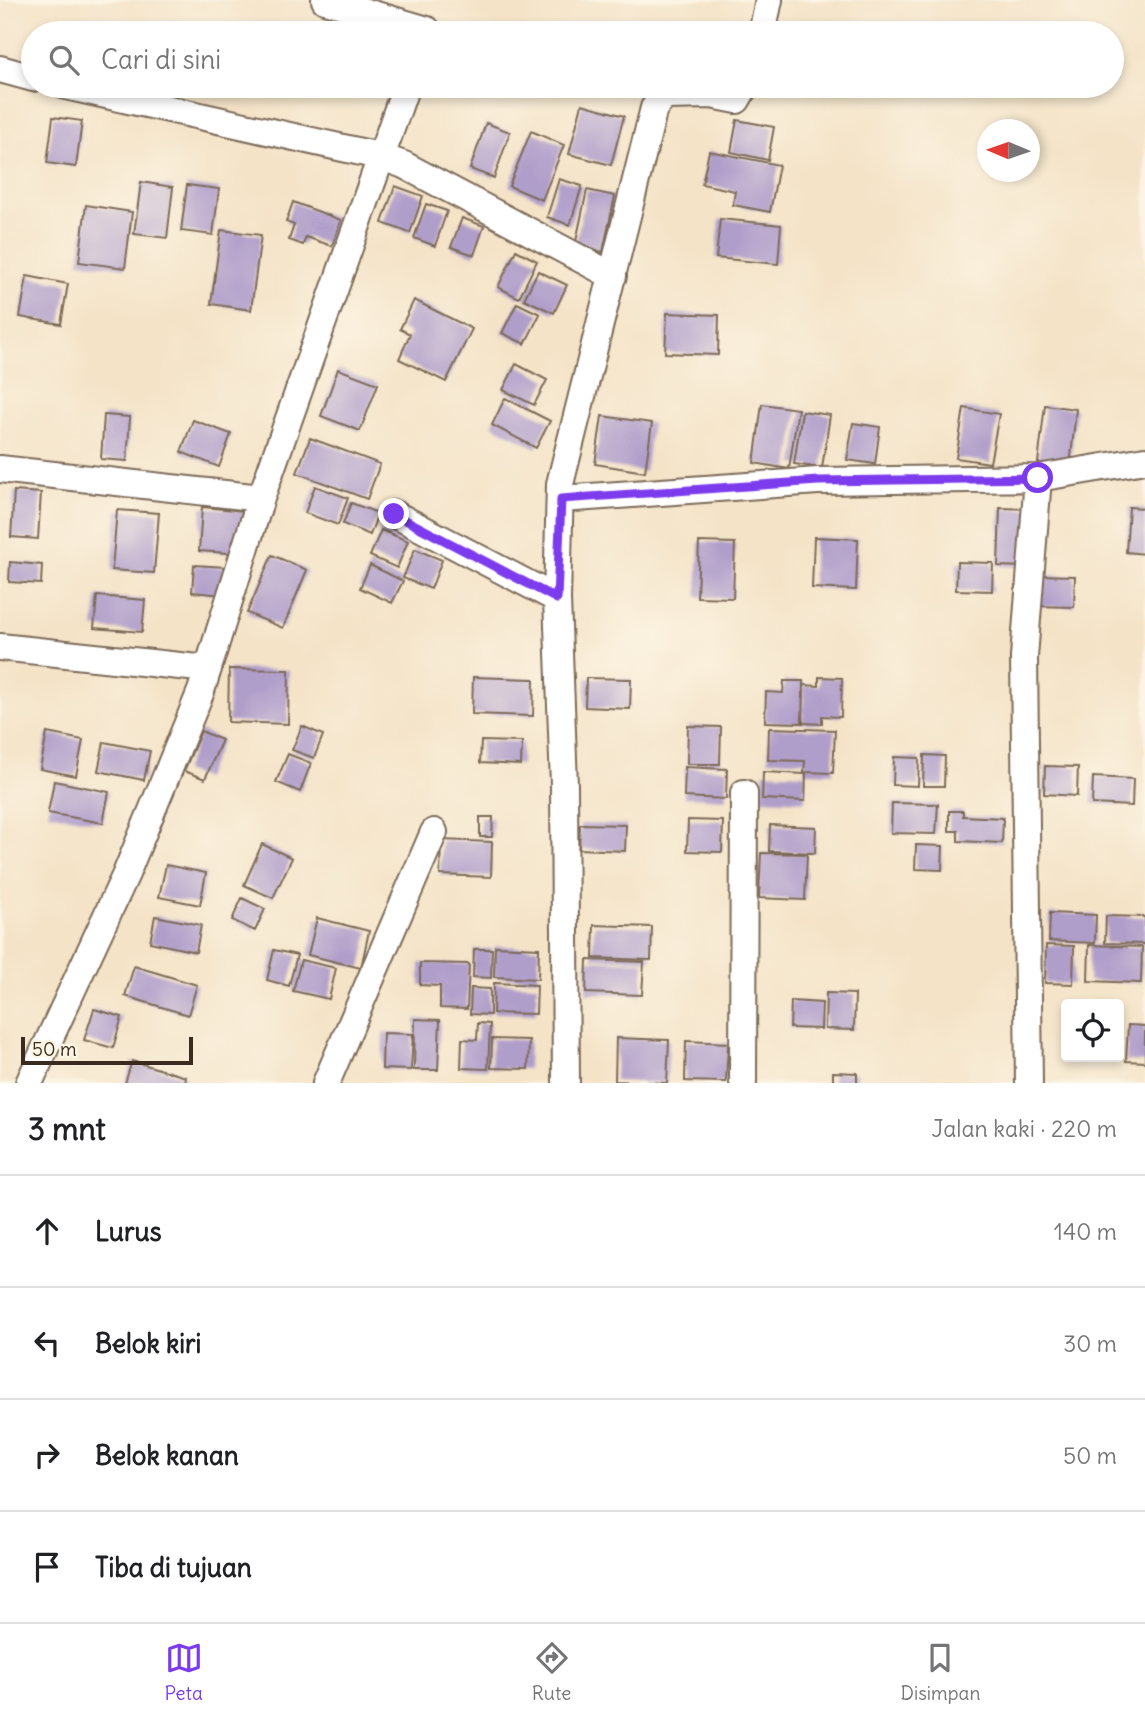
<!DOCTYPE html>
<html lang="id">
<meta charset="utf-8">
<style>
body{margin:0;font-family:Delius,sans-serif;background:#f2f2f2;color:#202124}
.controls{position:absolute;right:21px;bottom:21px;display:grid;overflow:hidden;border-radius:7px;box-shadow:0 4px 10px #0003}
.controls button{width:63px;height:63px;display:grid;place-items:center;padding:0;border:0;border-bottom:2px solid #e0e0e0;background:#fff;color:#202124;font:35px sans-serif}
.compass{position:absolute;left:977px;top:119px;width:63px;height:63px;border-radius:50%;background:#fff;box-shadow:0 4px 10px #0003;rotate:272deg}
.scale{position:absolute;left:21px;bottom:18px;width:172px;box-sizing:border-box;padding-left:7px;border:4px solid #3b2a1e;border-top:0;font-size:19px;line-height:24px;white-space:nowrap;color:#3b2a1e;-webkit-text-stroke:5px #fcf5e5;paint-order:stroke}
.stop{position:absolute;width:21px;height:21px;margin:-16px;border:5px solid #7c3aed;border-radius:50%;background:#fff}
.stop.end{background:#7c3aed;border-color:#fff;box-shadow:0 2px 7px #0008}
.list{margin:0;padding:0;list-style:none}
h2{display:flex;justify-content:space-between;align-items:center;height:91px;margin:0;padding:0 28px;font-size:30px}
h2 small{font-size:23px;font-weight:400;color:#757577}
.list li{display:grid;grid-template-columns:46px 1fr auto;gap:21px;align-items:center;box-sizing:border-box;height:112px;padding:0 28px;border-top:2px solid #e0e0e0}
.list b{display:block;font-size:26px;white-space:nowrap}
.list em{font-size:23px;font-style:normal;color:#757577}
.icon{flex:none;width:38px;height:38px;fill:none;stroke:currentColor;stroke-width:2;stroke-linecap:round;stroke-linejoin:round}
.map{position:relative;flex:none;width:1145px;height:1083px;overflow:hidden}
.search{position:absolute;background:#fff;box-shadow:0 4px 10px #0003;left:21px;right:21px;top:21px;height:77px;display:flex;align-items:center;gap:18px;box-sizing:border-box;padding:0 24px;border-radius:38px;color:#757577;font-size:26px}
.sheet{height:539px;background:#fff}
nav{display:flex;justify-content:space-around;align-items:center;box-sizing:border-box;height:98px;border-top:2px solid #e0e0e0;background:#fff;font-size:19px;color:#757577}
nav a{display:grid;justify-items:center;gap:4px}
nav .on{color:#7c3aed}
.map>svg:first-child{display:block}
.building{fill:#b09eca}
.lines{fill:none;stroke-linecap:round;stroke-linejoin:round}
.minor-casing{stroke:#7c6b59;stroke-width:30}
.minor{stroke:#fff;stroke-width:26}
.route{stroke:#7c3aed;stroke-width:9}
</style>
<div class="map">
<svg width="1145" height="1083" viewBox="0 0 1145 1083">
<rect width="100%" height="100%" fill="#fcf5e5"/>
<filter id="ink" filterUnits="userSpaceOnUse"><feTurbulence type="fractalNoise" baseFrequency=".0143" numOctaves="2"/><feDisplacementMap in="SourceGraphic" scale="14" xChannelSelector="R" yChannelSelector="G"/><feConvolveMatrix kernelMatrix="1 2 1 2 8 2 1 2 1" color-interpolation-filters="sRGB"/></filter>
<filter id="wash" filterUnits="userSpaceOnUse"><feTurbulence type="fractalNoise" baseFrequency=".00686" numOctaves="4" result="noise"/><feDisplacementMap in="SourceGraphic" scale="28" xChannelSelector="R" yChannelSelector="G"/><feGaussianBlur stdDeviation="1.57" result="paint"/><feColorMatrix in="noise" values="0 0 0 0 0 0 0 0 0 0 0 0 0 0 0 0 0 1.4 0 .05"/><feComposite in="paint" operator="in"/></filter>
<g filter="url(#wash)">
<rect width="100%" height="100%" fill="#f4e3c7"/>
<g id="blocks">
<path class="building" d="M 582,104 L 624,116 L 611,165 L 569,154 Z
M 53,117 L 82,121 L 76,167 L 47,163 Z
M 737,120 L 774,127 L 768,160 L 731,152 Z
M 486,123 L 510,132 L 494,178 L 470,169 Z
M 531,131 L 564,145 L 542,200 L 509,186 Z
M 709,151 L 779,165 L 770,212 L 733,205 L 735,191 L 702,184 Z
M 559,179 L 582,186 L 570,225 L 547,217 Z
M 141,182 L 173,187 L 167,238 L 134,234 Z
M 187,185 L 219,189 L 213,235 L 181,231 Z
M 395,186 L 423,196 L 410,233 L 382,223 Z
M 587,190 L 615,196 L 603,252 L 575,246 Z
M 293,202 L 341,220 L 332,246 L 306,237 L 303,245 L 289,240 L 294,225 L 286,222 Z
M 426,204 L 447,211 L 435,246 L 414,238 Z
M 86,205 L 132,212 L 125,268 L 79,262 Z
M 462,218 L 484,226 L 474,255 L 451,247 Z
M 720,219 L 781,225 L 778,264 L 716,258 Z
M 221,230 L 261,235 L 251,310 L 211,304 Z
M 516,250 L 537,261 L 519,298 L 498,287 Z
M 538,271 L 567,285 L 554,313 L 524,299 Z
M 27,276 L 68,284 L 61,324 L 20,317 Z
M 414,300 L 472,329 L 446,382 L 399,359 L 410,334 L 400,329 Z
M 517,303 L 540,314 L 525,344 L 502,333 Z
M 667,313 L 719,315 L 718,355 L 665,353 Z
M 516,364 L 547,380 L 534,405 L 503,390 Z
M 338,369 L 378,384 L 360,431 L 321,416 Z
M 505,398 L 550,421 L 536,448 L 492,425 Z
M 762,404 L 798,409 L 789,469 L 754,463 Z
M 1045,405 L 1076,409 L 1070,467 L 1038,463 Z
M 964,408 L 999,414 L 990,463 L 956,458 Z
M 802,411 L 830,415 L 822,468 L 794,464 Z
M 104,415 L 130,417 L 127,461 L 101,459 Z
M 602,416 L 652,423 L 645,472 L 595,464 Z
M 193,420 L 231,434 L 219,467 L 181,452 Z
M 853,423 L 880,427 L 875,464 L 847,460 Z
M 310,438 L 380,464 L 367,499 L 297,473 Z
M 315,486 L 348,498 L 338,525 L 305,513 Z
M 14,491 L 41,493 L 38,539 L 11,537 Z
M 351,503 L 378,513 L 370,535 L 343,524 Z
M 202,507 L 246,511 L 243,554 L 199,551 Z
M 1129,507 L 1145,508 L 1145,554 L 1126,552 Z
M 1000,508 L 1030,509 L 1028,567 L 998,566 Z
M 117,510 L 159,513 L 154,573 L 112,570 Z
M 381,530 L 408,541 L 397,568 L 370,556 Z
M 814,537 L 858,539 L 856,590 L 812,588 Z
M 699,542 L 735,543 L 733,598 L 697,597 Z
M 415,549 L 442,560 L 431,589 L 403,578 Z
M 272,555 L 307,570 L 283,628 L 247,613 Z
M 10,562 L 42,565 L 41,584 L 9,582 Z
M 957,562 L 993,563 L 992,591 L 956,590 Z
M 194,565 L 226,567 L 224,595 L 192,592 Z
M 370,565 L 403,581 L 392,603 L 360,588 Z
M 1036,575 L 1075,576 L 1074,607 L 1035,606 Z
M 97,596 L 145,600 L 142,632 L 94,628 Z
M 229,669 L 289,670 L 288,724 L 228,722 Z
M 473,677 L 534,679 L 533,716 L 472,714 Z
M 819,677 L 842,678 L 841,717 L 822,716 L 822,724 L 803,723 L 804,685 L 819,686 Z
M 586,678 L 631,679 L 630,709 L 585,707 Z
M 784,681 L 803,681 L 802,723 L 765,722 L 766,692 L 783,693 Z
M 302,726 L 323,735 L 314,758 L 292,750 Z
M 688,726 L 721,727 L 720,764 L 687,764 Z
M 769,728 L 835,730 L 833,773 L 804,772 L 805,761 L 768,760 Z
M 201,731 L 222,740 L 205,779 L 184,771 Z
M 47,733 L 83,740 L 76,776 L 40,769 Z
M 481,741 L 522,742 L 521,765 L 480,763 Z
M 104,742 L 150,751 L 144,780 L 98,771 Z
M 288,754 L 311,763 L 300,792 L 276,782 Z
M 924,755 L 945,756 L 944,786 L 923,786 Z
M 894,757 L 919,758 L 918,786 L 893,785 Z
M 1045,766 L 1078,767 L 1077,796 L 1044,794 Z
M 685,767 L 727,769 L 726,799 L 684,797 Z
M 763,772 L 806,774 L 805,801 L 762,799 Z
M 1093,777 L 1133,779 L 1132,806 L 1092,804 Z
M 54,781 L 109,792 L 103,823 L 48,813 Z
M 892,803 L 938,804 L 936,834 L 891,833 Z
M 949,811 L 963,811 L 963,816 L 1003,818 L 1002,843 L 958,841 L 958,831 L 949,831 Z
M 480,817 L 493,817 L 492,837 L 480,837 Z
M 688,820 L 723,821 L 722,852 L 687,851 Z
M 580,824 L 626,825 L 625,851 L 579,849 Z
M 770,825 L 816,827 L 815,853 L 769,851 Z
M 441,840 L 492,842 L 491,877 L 440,875 Z
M 262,844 L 292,858 L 273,898 L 244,885 Z
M 916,845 L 943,846 L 942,870 L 915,869 Z
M 761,853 L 807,854 L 805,900 L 759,898 Z
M 166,865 L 206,873 L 200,905 L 159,897 Z
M 242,898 L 265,909 L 255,931 L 232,920 Z
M 1050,913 L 1096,915 L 1095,943 L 1049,941 Z
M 155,916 L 201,925 L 196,952 L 150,942 Z
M 1106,916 L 1145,917 L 1145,944 L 1105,943 Z
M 317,918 L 369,931 L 361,968 L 308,955 Z
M 594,925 L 652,927 L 651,960 L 593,958 Z
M 1046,945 L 1074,946 L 1073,984 L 1045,983 Z
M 1089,945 L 1142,947 L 1141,983 L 1088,981 Z
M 495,946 L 539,948 L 538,979 L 494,977 Z
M 474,949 L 492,949 L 491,978 L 473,977 Z
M 274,950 L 297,955 L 289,986 L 267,980 Z
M 301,960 L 336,968 L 329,999 L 293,991 Z
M 587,960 L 644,962 L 642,995 L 586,993 Z
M 420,963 L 469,964 L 467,1009 L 440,1008 L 440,986 L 420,985 Z
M 134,966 L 197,985 L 188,1015 L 125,996 Z
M 494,983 L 537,985 L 536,1014 L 493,1013 Z
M 471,988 L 490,989 L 490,1015 L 470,1014 Z
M 826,993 L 855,994 L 854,1030 L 825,1029 Z
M 791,1001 L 822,1003 L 821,1029 L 790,1028 Z
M 94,1009 L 122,1017 L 113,1048 L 84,1040 Z
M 415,1019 L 440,1020 L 438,1070 L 414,1070 Z
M 478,1023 L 490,1024 L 488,1069 L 461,1068 L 462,1039 L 477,1040 Z
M 1128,1025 L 1145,1026 L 1145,1062 L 1126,1061 Z
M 383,1033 L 413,1034 L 411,1070 L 382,1069 Z
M 616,1038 L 669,1040 L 667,1083 L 615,1081 Z
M 492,1039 L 529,1040 L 528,1069 L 491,1068 Z
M 686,1041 L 728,1043 L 726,1082 L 685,1081 Z
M 132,1061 L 186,1077 L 185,1083 L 125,1083 Z
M 833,1072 L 857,1073 L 857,1083 L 833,1083 Z"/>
</g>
</g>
<g filter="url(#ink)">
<use href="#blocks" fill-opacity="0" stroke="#7c6b59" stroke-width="2"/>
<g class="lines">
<g class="minor-casing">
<path id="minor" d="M 325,0 L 427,30
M 762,33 L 769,0
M 0,69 L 33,78
M 66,86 L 379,156 L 404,165 L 613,276
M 0,469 L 261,498
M 561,499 L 818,481 L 1038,478 L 1145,460
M 394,514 L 557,599
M 0,647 L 208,669
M 29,1083 L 126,874 L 201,691 L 261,498 L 406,86
M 326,1083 L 434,832
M 566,1083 L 564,785 L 557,599 L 560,484 L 654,108 L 665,96 L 711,95 L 737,100 L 745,86
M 743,1083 L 744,793
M 1029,1083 L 1024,657 L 1038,478"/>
</g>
<use href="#minor" class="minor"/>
</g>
</g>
<g class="lines" filter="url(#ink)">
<path class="route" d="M 394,514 L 557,599 L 561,499 L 818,481 L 1038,478"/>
</g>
</svg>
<div class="controls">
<button><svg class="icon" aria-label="locate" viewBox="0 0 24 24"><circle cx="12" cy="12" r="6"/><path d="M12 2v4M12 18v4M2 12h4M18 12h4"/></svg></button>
</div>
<svg class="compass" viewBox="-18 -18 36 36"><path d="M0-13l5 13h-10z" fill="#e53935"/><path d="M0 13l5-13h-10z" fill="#757577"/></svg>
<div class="scale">50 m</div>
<div class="stop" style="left:1038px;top:478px"></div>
<div class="stop end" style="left:394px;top:514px"></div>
<div class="search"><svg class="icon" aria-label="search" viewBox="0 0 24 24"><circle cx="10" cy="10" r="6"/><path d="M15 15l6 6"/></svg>Cari di sini</div>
</div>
<section class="sheet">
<h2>3 mnt<small>Jalan kaki · 220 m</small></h2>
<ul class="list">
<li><svg class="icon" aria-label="ahead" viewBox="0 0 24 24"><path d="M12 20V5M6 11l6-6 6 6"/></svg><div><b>Lurus</b></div><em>140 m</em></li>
<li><svg class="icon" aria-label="left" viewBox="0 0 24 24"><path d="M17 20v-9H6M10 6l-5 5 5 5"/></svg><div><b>Belok kiri</b></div><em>30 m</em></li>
<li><svg class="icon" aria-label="right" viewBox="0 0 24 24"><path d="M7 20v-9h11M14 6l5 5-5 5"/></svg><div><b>Belok kanan</b></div><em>50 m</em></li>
<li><svg class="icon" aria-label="arrive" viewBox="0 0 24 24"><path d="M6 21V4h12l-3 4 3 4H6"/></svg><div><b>Tiba di tujuan</b></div></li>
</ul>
</section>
<nav>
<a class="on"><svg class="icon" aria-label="map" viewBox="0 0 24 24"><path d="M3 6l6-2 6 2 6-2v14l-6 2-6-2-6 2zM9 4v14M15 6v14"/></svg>Peta</a>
<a><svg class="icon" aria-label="directions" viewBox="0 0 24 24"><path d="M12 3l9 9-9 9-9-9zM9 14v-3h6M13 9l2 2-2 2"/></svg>Rute</a>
<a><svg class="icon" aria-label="saved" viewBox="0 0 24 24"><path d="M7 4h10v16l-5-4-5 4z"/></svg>Disimpan</a>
</nav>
